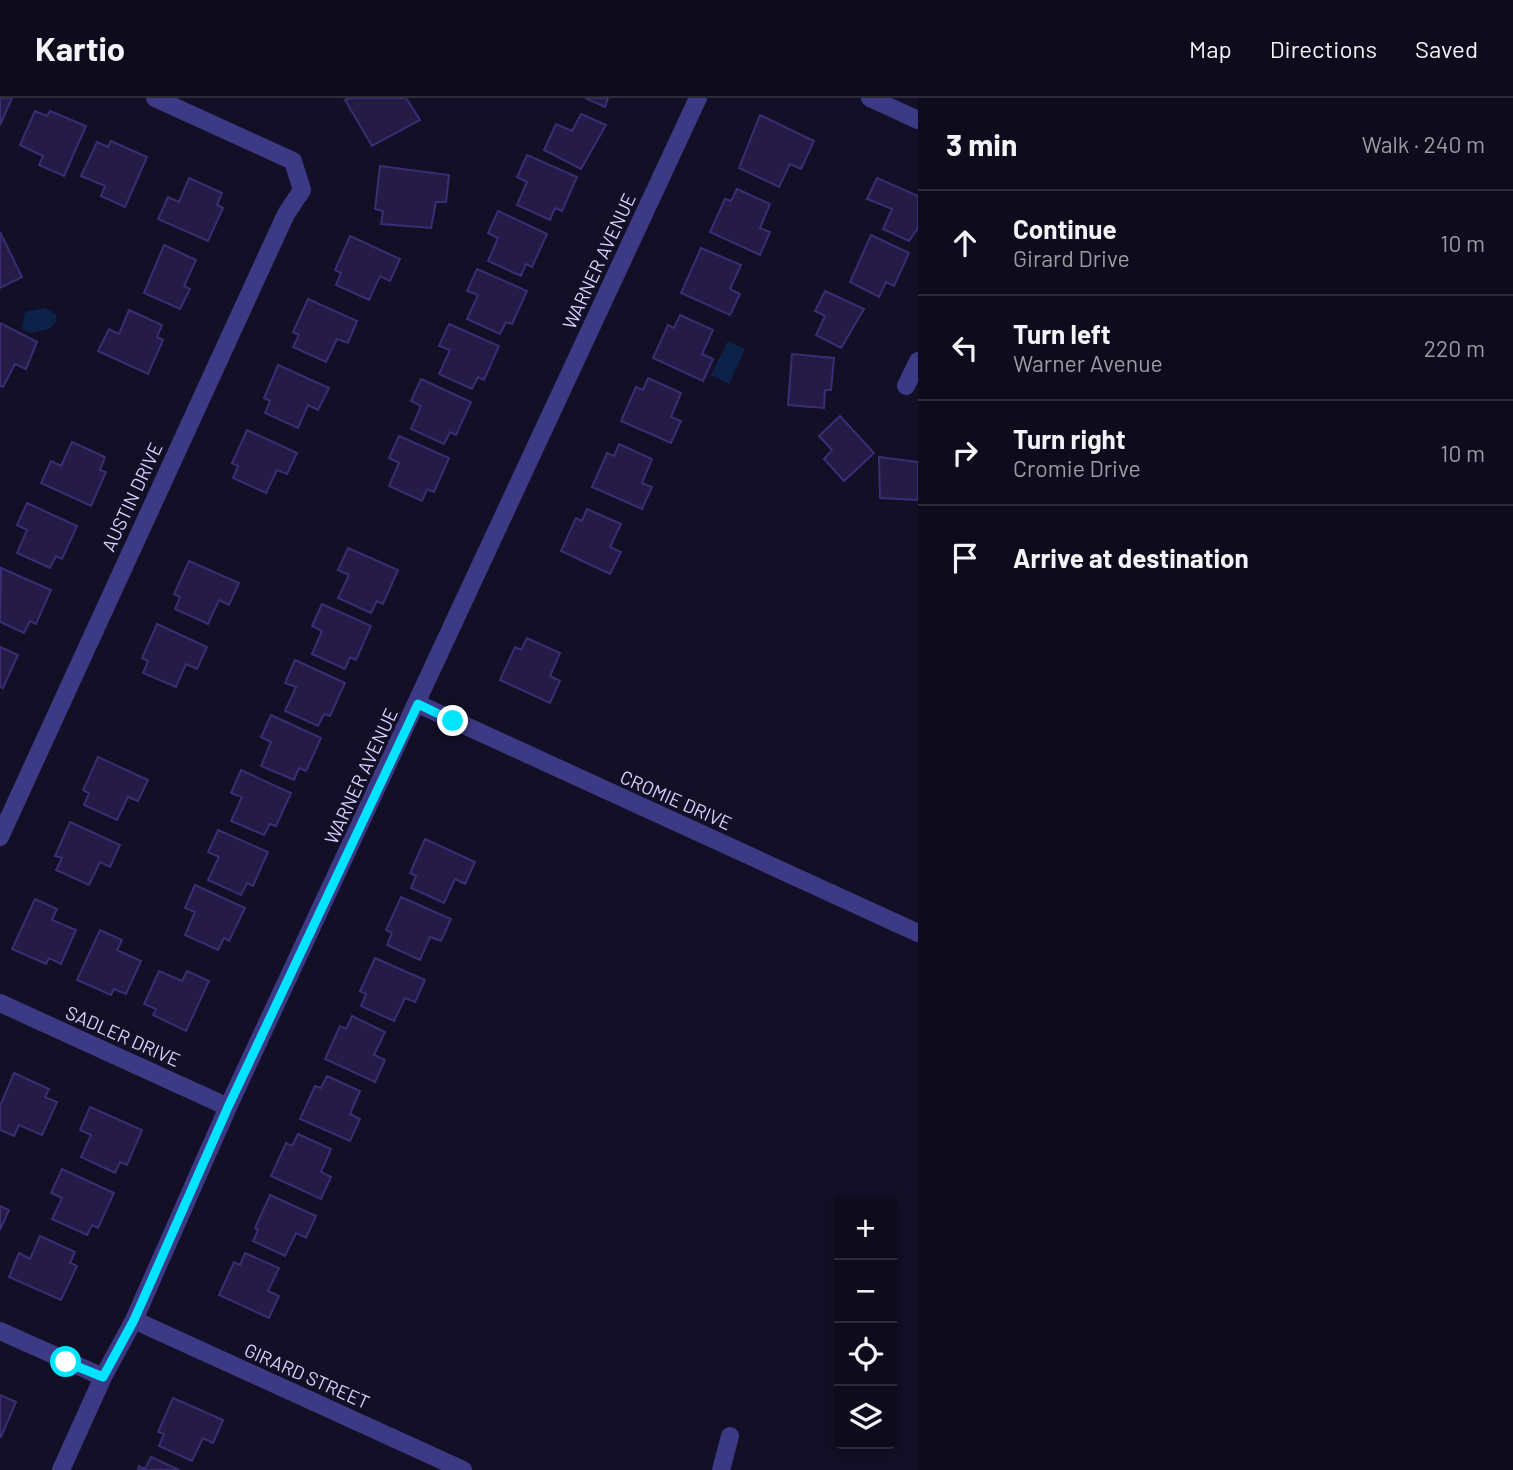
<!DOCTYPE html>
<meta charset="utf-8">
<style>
body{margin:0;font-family:Barlow,sans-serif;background:#1c1929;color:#f1f3f6}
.controls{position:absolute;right:21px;bottom:21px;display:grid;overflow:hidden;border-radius:7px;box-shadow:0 4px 10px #0003}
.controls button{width:63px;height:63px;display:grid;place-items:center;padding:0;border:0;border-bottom:2px solid #2e2b3b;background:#0e0b1c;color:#f1f3f6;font:35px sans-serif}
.stop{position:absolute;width:21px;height:21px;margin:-16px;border:5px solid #00e5ff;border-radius:50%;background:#fff}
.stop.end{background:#00e5ff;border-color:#fff;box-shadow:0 2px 7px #0008}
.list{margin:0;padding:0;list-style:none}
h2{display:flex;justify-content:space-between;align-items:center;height:91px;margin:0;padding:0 28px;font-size:30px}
h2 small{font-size:23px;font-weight:400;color:#9b9ba3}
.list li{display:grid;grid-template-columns:46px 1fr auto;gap:21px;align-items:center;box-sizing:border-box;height:105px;padding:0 28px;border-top:2px solid #2e2b3b}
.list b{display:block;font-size:26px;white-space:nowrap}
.list p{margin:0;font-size:23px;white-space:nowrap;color:#9b9ba3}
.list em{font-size:23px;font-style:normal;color:#9b9ba3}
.icon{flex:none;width:38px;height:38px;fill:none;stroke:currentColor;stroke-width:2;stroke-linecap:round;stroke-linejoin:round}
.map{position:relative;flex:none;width:918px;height:1372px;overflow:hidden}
header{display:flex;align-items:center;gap:42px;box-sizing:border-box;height:98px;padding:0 35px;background:#0e0b1c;border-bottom:2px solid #2e2b3b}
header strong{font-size:33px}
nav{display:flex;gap:38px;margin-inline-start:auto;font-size:24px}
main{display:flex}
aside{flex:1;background:#0e0b1c}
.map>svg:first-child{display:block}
.water{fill:#0c2248}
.building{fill:#241b47;stroke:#3b2d73;stroke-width:2}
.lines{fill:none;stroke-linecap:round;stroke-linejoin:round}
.minor{stroke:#3d3a85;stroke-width:18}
.route{stroke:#00e5ff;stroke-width:9}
.labels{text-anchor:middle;stroke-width:7;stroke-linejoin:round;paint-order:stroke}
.street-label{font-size:19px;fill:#d9d4ff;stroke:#130f26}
</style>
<header>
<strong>Kartio</strong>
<nav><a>Map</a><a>Directions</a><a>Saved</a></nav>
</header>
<main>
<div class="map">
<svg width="918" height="1372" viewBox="0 0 918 1372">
<rect width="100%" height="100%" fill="#130f26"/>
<path class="water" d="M 45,210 L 56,216 L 56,224 L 49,231 L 31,235 L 22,231 L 25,214 Z
M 728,243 L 745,251 L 729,286 L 711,277 Z"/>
<path class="building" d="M 0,0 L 12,0 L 0,27 Z
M 350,0 L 406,0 L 420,22 L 372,48 L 345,2 Z
M 585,0 L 608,0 L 605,9 Z
M 35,13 L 47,18 L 50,13 L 86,28 L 64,78 L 39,67 L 43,58 L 20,47 Z
M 581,16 L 606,27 L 581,71 L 544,52 L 556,26 L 572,33 Z
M 760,17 L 814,43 L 801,71 L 790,66 L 779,89 L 739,70 Z
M 111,43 L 147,59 L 125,109 L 101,98 L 105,88 L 81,78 L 97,44 L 108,49 Z
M 527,57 L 577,79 L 562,113 L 555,110 L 550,122 L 517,107 L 527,84 L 517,79 Z
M 380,68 L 449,77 L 446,104 L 436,104 L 431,130 L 381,126 L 383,113 L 375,111 Z
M 189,80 L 222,95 L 217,107 L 223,110 L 208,143 L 158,121 L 168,99 L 179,104 Z
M 877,80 L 918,98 L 918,130 L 909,143 L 883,131 L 892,111 L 867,101 Z
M 737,91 L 770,106 L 760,130 L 770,134 L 760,157 L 710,134 L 725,101 L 731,103 Z
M 498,113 L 547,136 L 532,169 L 526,166 L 521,178 L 488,163 L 498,140 L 488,135 Z
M 0,134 L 22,179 L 0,190 Z
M 871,137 L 909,155 L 894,188 L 886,184 L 879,199 L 850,184 Z
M 350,138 L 400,161 L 390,183 L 380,178 L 369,202 L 336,187 L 341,175 L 335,172 Z
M 164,147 L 196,162 L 184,188 L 190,191 L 180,211 L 144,195 Z
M 701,150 L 741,167 L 730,191 L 740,196 L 730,217 L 681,195 Z
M 477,171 L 527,193 L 512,226 L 506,224 L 500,236 L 467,221 L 478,197 L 467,193 Z
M 825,193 L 864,211 L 841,250 L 816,237 L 825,218 L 815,213 Z
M 308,201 L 357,223 L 348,245 L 337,241 L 326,264 L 293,249 L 299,237 L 293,234 Z
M 129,212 L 162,227 L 157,239 L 163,242 L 148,276 L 98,253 L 109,231 L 119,236 Z
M 680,217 L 713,232 L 702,256 L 713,261 L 703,283 L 653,260 L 668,227 L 674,230 Z
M 0,225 L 37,244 L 26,271 L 15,266 L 3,289 L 0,288 Z
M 449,226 L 499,248 L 484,282 L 478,279 L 472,291 L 439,276 L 450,252 L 439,248 Z
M 792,256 L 834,260 L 831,292 L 825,292 L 824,310 L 788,307 Z
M 278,267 L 329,290 L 318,312 L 308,307 L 298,330 L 265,315 L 270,303 L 264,300 Z
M 648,280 L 681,295 L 671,319 L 681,323 L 671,345 L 621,323 L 636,289 L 643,292 Z
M 421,281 L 471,304 L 456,337 L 450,334 L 444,346 L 411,331 L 421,308 L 411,303 Z
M 840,318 L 874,355 L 844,383 L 824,361 L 832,352 L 819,338 Z
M 247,332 L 297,355 L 287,376 L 277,372 L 266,395 L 233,380 L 238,368 L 232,365 Z
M 399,338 L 449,360 L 434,394 L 427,391 L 422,403 L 389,388 L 399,365 L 389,360 Z
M 72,344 L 105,359 L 100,372 L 106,374 L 91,408 L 41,385 L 51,363 L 61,368 Z
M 619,346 L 652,361 L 642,385 L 652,389 L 642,411 L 592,389 L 607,355 L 614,358 Z
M 879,359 L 918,364 L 918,402 L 880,400 Z
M 27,405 L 77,428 L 62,461 L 56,458 L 50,470 L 17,455 L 27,432 L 17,427 Z
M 587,411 L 621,426 L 610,449 L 621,454 L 610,476 L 561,453 L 576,420 L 582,423 Z
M 348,450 L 398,472 L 383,506 L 377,503 L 371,515 L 338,500 L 349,477 L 338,472 Z
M 189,463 L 239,485 L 229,507 L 219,502 L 208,526 L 175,511 L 180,499 L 174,496 Z
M 1,470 L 51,492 L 36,526 L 30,523 L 24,535 L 0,524 Z
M 322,506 L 371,528 L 356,562 L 350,559 L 345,571 L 312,556 L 322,533 L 312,528 Z
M 157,526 L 207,549 L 197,571 L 186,566 L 176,589 L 143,575 L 148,563 L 142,560 Z
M 527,540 L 560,555 L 550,578 L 560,583 L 550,605 L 500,582 L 515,549 L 521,552 Z
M 0,549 L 18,557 L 3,590 L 0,589 Z
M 295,562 L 345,585 L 330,618 L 324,616 L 318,628 L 285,613 L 296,589 L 285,585 Z
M 271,617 L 321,640 L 306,673 L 299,670 L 294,682 L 261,668 L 271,644 L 261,639 Z
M 98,659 L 148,682 L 138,703 L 128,699 L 117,722 L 84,707 L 89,695 L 83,692 Z
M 241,672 L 291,695 L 276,728 L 270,726 L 264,737 L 231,723 L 242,699 L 231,695 Z
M 70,724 L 120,747 L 110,769 L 100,764 L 89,787 L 56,772 L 62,760 L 55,758 Z
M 218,732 L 268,754 L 253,788 L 247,785 L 241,797 L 208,782 L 219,759 L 208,754 Z
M 425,741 L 475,764 L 465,786 L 455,781 L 444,805 L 411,790 L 416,778 L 410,775 Z
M 195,787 L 245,810 L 229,843 L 224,840 L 218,852 L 185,837 L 195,814 L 185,810 Z
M 401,799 L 451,821 L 441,843 L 430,839 L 420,862 L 387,847 L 392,835 L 386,832 Z
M 35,801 L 57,811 L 52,822 L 76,832 L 61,866 L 49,860 L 46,866 L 12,851 Z
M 100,832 L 122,842 L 117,852 L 141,863 L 126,896 L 114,891 L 111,897 L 77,882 Z
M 375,860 L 425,882 L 415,904 L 405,900 L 394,923 L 361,908 L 366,896 L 360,893 Z
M 159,873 L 182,883 L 187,873 L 209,883 L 186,933 L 153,917 L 156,911 L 144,906 Z
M 352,918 L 385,934 L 374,957 L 385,962 L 375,984 L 325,961 L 340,928 L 346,931 Z
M 14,975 L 49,991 L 45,999 L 57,1004 L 42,1037 L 19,1027 L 14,1038 L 0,1032 L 0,1008 Z
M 327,978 L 360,993 L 350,1016 L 360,1021 L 350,1043 L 300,1021 L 315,988 L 321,990 Z
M 90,1009 L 142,1032 L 127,1067 L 120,1064 L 115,1075 L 81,1059 L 91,1037 L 80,1032 Z
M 298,1036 L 331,1051 L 321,1074 L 331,1079 L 321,1101 L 271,1078 L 286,1045 L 292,1048 Z
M 62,1071 L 114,1095 L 98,1130 L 92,1127 L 87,1137 L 52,1121 L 62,1100 L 51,1095 Z
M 270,1097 L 316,1118 L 306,1140 L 296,1135 L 285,1158 L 253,1143 L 258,1132 L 255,1130 Z
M 0,1108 L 9,1112 L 0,1132 Z
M 40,1138 L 75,1154 L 70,1165 L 77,1168 L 61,1202 L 9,1179 L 19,1155 L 30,1161 Z
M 245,1155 L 279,1170 L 268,1193 L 279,1198 L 269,1220 L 219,1197 L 234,1164 L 240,1167 Z
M 0,1297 L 16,1304 L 1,1339 L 0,1338 Z
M 173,1300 L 223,1322 L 213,1345 L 203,1340 L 192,1363 L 159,1348 L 164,1336 L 158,1334 Z
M 151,1359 L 179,1372 L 138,1372 L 139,1368 L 145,1371 Z"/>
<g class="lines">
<path class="minor" d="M 870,0 L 918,22
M 906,288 L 918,263
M 418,606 L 918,835
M 0,739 L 286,116 L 302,92 L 293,63 L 155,0
M 0,905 L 228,1009
M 134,1222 L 463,1372
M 0,1233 L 103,1279
M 61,1372 L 103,1279 L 134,1222 L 228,1009 L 698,0
M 721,1372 L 730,1338"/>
</g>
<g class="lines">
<path class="route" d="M 66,1264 L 103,1279 L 134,1222 L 228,1009 L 418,606 L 453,623"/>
</g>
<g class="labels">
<g class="street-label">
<text transform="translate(599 163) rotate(-65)" y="7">WARNER AVENUE</text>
<text transform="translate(132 399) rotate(-65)" y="7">AUSTIN DRIVE</text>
<text transform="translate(361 678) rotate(-65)" y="7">WARNER AVENUE</text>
<text transform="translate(676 702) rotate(24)" y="7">CROMIE DRIVE</text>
<text transform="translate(123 938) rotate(24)" y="7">SADLER DRIVE</text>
<text transform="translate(307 1278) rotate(24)" y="7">GIRARD STREET</text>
</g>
</g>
</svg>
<div class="controls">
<button>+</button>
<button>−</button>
<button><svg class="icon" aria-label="locate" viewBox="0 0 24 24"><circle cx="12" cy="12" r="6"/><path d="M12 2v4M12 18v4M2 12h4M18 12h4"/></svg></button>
<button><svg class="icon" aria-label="layers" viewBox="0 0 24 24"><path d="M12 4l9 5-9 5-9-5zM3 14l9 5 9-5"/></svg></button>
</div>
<div class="stop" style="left:66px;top:1264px"></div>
<div class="stop end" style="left:453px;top:623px"></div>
</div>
<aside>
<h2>3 min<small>Walk · 240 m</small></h2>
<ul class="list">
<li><svg class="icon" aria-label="ahead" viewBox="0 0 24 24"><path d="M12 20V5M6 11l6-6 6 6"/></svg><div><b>Continue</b><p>Girard Drive</p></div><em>10 m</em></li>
<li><svg class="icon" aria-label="left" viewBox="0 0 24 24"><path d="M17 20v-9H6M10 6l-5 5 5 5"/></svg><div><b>Turn left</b><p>Warner Avenue</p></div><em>220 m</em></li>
<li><svg class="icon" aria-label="right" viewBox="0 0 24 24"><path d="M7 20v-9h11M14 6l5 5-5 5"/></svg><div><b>Turn right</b><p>Cromie Drive</p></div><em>10 m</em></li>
<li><svg class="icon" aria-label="arrive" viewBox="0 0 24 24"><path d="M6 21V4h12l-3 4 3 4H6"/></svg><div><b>Arrive at destination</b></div></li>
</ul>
</aside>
</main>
